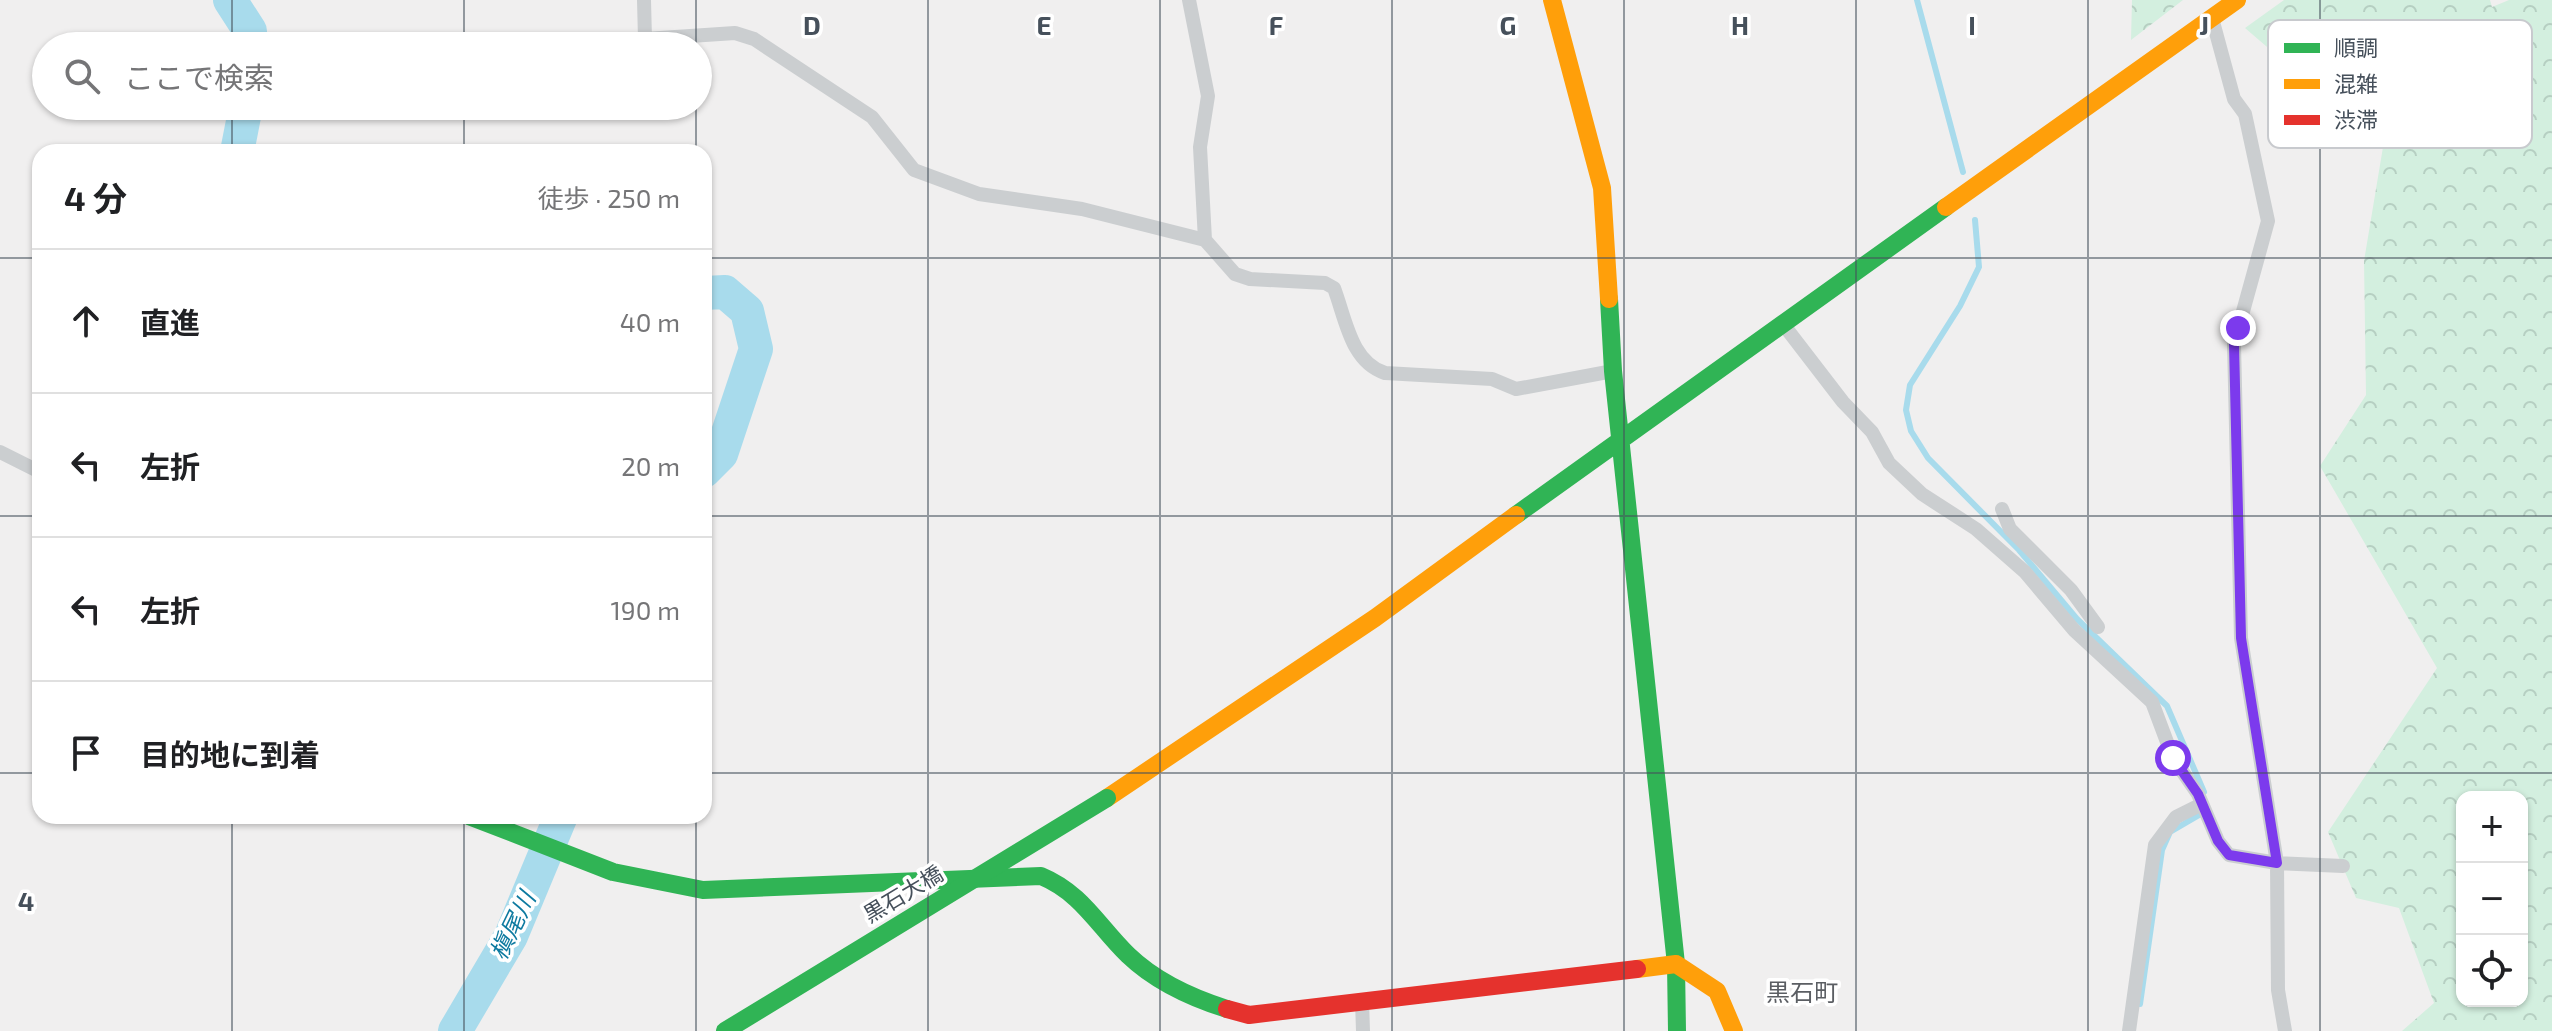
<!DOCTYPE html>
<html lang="ja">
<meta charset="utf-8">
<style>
body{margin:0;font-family:"Exo 2","Noto Sans JP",sans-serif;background:#f6f6f6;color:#202124}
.controls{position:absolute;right:24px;bottom:24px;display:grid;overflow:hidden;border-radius:16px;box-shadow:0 2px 6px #0004}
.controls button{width:72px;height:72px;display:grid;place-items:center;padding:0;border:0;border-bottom:2px solid #e0e0e0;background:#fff;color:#202124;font:40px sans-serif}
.stop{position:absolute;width:24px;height:24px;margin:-18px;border:6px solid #7c3aed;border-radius:50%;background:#fff}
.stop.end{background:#7c3aed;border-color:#fff;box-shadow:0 2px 8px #0008}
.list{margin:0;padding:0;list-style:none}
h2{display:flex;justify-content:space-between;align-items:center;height:104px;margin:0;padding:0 32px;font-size:34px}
h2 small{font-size:26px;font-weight:400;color:#757577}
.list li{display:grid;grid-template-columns:52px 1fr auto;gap:24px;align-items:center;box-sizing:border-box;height:144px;padding:0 32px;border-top:2px solid #e0e0e0}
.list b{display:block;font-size:30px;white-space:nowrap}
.list em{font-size:26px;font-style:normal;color:#757577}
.icon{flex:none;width:44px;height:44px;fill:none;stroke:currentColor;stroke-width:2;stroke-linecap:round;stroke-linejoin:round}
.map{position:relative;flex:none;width:2552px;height:1031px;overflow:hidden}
.search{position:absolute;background:#fff;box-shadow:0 2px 6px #0004;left:32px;top:32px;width:680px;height:88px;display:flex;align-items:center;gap:20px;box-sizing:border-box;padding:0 28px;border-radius:44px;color:#757577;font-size:30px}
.panel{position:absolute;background:#fff;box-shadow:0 2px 6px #0004;left:32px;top:144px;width:680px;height:680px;border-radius:24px}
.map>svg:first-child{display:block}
.forest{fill:url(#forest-crowns);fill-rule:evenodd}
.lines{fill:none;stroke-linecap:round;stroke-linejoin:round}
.stream{stroke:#a8dbec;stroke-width:6}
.river{stroke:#a8dbec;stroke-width:34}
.street{stroke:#cbced0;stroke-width:14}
.fast{stroke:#30b455;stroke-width:18}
.slow{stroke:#ff9f0a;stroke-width:18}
.jam{stroke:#e5322d;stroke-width:18}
.fast-bridge{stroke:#30b455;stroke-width:18}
.route{stroke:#7c3aed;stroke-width:10}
.grid{fill:none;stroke:#46505b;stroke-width:2;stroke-opacity:0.55}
.labels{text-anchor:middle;stroke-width:7;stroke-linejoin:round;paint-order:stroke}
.street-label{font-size:22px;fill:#46505b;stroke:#fff}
.water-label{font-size:24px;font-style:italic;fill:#0d7aa0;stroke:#fff}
.neighbourhood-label{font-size:24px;fill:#5b5e63;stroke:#fff}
.key{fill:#fff;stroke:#c8cace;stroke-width:2}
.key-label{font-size:22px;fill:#46505b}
.grid-label{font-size:26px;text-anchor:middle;font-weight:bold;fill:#46505b;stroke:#fff;stroke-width:7;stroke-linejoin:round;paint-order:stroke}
</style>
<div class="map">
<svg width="2552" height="1031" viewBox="0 0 2552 1031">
<defs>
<pattern id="forest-crowns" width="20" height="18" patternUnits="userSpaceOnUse" patternTransform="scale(2)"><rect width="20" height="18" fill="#d3efdf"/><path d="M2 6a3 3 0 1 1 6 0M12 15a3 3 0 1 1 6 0" fill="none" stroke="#b6cfc2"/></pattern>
</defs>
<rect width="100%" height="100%" fill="#f0efef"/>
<path class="forest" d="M 2132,0 L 2183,0 L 2131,40 Z
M 2284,0 L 2490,0 L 2492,7 L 2509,0 L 2552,0 L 2552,1031 L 2402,1031 L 2434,1003 L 2399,908 L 2356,898 L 2328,832 L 2437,668 L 2320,466 L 2366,395 L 2364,261 L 2383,147 L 2245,28 ZM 2462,797 L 2522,797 L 2522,1001 L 2462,1001 Z"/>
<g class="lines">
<path class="stream" d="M 1917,0 L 1963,172
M 1975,220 L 1979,267 L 1960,306 L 1910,385 L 1906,410 L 1911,431 L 1928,458 L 2019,550 L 2077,619 L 2167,706 L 2204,792
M 2140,1004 L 2162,850 L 2170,832 L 2206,811"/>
<path class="river" d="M 230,0 L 250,31 L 249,46
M 237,152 L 246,106
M 704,293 L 725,292 L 747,311 L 756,349 L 721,454 L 704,471
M 455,1031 L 511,936 L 561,816"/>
<path class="street" d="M 644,0 L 645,39 L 735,33 L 754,39 L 872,117 L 914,170 L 979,194 L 1082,209 L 1205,240 L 1235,274 L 1250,279 L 1325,283 L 1334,288 C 1346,320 1351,362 1385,373 L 1492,379 L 1516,389 L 1613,371
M 1189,0 L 1208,96 L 1200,147 L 1205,240
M 2212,18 L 2234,99 L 2245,114 L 2268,221 L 2234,344 L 2241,638 L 2277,863 L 2278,990 L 2285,1031
M 1783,324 L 1843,402 L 1872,432 L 1889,463 L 1922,494 L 1976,529 L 2025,572 L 2074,630 L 2152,702 L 2173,758 L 2198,794 L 2218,841 L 2229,855 L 2277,863 L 2343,866
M 0,452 L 40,472
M 2002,509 L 2010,529 L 2071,590 L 2098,627
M 1362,1001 L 1363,1031
M 2129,1031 L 2155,845 L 2176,817 L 2202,804"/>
<path class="fast" d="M 1609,299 L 1613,371 L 1676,964 L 1677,1031
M 1516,515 L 1946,207
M 469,816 L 613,872 L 703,890 L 1041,876 C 1082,893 1098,926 1128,955 C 1155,981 1192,998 1227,1009"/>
<path class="slow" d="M 1552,0 L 1602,188 L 1609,299
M 1946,207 L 2237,0
M 1107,798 L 1375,618 L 1516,515
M 1637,969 L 1676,964 L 1717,991 L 1734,1031"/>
<path class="jam" d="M 1227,1009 L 1249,1015 L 1637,969"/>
<path class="fast-bridge" d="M 725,1031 L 1107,798"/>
</g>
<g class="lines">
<path class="route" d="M 2173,758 L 2198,794 L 2218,841 L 2229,855 L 2277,863 L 2241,638 L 2234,344 L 2238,328"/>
</g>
<path class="grid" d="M 232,0 L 232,46M 464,0 L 464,46M 696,0 L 696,46M 928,0 L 928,1031M 1160,0 L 1160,1031M 1392,0 L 1392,1031M 1624,0 L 1624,1031M 1856,0 L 1856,1031M 2088,0 L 2088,1031M 2320,0 L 2320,1031M 232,106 L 232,152M 464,106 L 464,152M 696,106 L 696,152M 0,258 L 40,258M 704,258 L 2552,258M 0,516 L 40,516M 704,516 L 2552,516M 0,773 L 40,773M 704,773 L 2552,773M 232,816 L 232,1031M 464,816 L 464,1031M 696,816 L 696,1031"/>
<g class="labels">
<g class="street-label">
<text transform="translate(903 894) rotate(-31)" y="8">黒石大橋</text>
</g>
<g class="water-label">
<text transform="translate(513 926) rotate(-64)" y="8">槇尾川</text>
</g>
<g class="neighbourhood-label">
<text x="1802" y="1001">黒石町</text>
</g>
</g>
<rect x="2268" y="20" width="264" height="128" rx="12" class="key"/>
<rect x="2284" y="43" width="36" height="10" fill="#30b455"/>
<rect x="2284" y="79" width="36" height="10" fill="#ff9f0a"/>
<rect x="2284" y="115" width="36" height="10" fill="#e5322d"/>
<g class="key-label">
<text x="2334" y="56">順調</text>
<text x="2334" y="92">混雑</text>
<text x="2334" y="128">渋滞</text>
</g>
<g class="grid-label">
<text x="812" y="35">D</text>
<text x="1044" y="35">E</text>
<text x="1276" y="35">F</text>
<text x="1508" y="35">G</text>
<text x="1740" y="35">H</text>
<text x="1972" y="35">I</text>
<text x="2204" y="35">J</text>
<text x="26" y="911">4</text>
</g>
</svg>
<div class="controls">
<button>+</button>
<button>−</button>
<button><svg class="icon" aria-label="locate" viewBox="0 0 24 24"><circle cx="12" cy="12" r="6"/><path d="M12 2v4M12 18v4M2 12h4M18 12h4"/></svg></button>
</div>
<div class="stop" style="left:2173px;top:758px"></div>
<div class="stop end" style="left:2238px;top:328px"></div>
<div class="search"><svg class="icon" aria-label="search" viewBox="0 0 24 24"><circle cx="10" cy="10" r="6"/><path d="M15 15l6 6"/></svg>ここで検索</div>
<section class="panel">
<h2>4 分<small>徒歩 · 250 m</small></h2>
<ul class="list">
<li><svg class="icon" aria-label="ahead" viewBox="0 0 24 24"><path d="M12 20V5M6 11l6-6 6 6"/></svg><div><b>直進</b></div><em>40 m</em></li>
<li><svg class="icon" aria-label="left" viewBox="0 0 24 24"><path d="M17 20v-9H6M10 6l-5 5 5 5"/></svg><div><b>左折</b></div><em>20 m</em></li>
<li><svg class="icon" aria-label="left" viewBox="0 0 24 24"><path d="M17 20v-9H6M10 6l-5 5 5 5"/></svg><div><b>左折</b></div><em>190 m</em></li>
<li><svg class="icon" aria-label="arrive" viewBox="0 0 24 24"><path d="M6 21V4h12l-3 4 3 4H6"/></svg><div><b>目的地に到着</b></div></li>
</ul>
</section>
</div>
